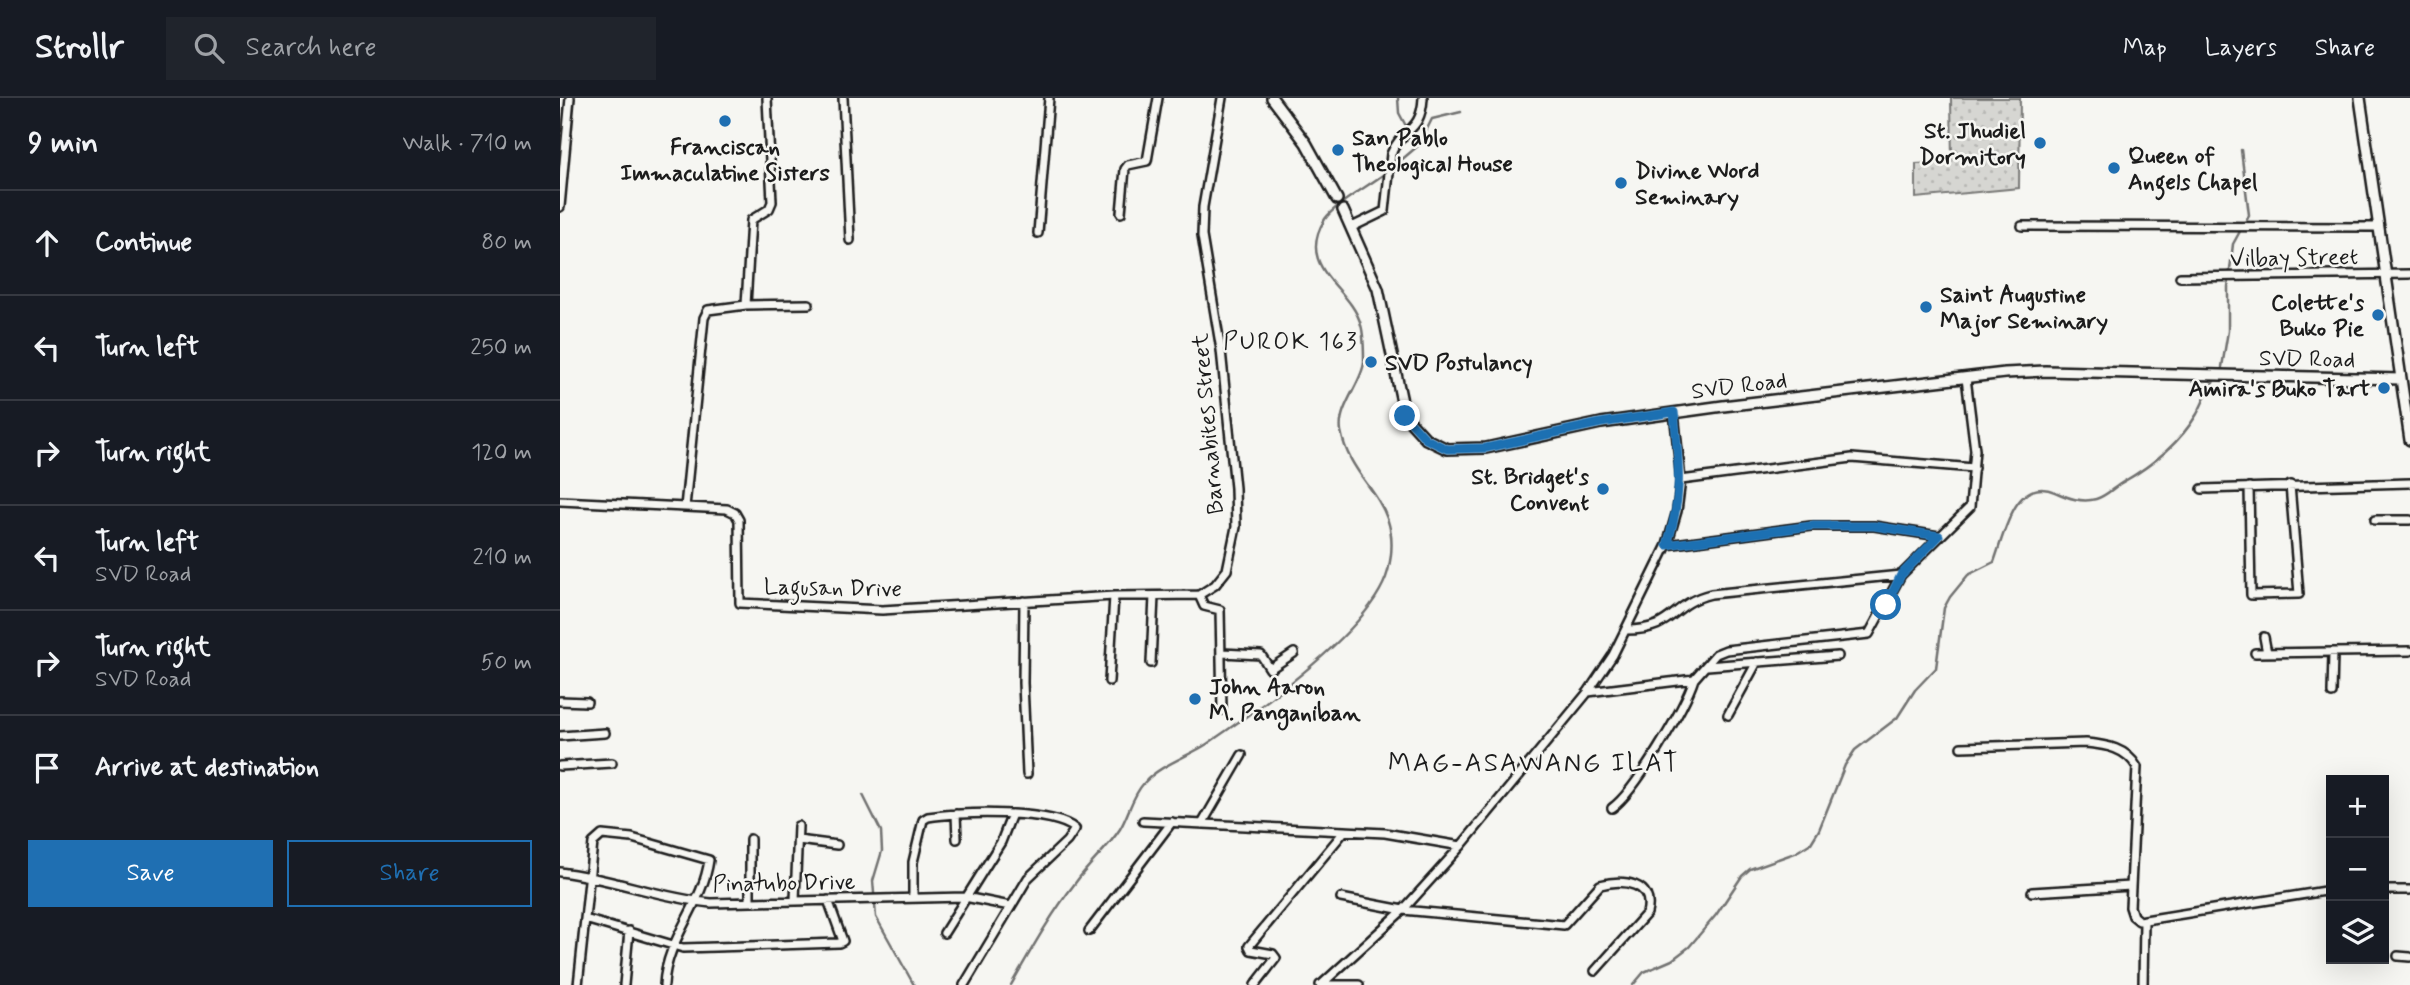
<!DOCTYPE html>
<meta charset="utf-8">
<style>
body{margin:0;font-family:Mynerve,sans-serif;background:#20242c;color:#f1f3f6}
.controls{position:absolute;right:21px;bottom:21px;display:grid;overflow:hidden;border-radius:0px;box-shadow:0 7px 28px #0002}
.controls button{width:63px;height:63px;display:grid;place-items:center;padding:0;border:0;border-bottom:2px solid #363941;background:#171b24;color:#f1f3f6;font:35px sans-serif}
.stop{position:absolute;width:21px;height:21px;margin:-16px;border:5px solid #1f6fb2;border-radius:50%;background:#fff}
.stop.end{background:#1f6fb2;border-color:#fff;box-shadow:0 2px 7px #0008}
.list{margin:0;padding:0;list-style:none}
h2{display:flex;justify-content:space-between;align-items:center;height:91px;margin:0;padding:0 28px;font-size:30px}
h2 small{font-size:23px;font-weight:400;color:#9ea1a6}
.list li{display:grid;grid-template-columns:46px 1fr auto;gap:21px;align-items:center;box-sizing:border-box;height:105px;padding:0 28px;border-top:2px solid #363941}
.list b{display:block;font-size:26px;white-space:nowrap}
.list p{margin:0;font-size:23px;white-space:nowrap;color:#9ea1a6}
.list em{font-size:23px;font-style:normal;color:#9ea1a6}
.actions{display:flex;gap:14px;padding:21px 28px}
.actions a{flex:1;padding:16px 0;border:2px solid #1f6fb2;border-radius:0px;text-align:center;font-size:24px;color:#1f6fb2}
.actions .main{background:#1f6fb2;color:#fff}
.icon{flex:none;width:38px;height:38px;fill:none;stroke:currentColor;stroke-width:2;stroke-linecap:round;stroke-linejoin:round}
.map{position:relative;flex:none;width:1850px;height:887px;overflow:hidden}
header{display:flex;align-items:center;gap:42px;box-sizing:border-box;height:98px;padding:0 35px;background:#171b24;border-bottom:2px solid #363941}
header strong{font-size:33px}
nav{display:flex;gap:38px;margin-inline-start:auto;font-size:24px}
.search{width:490px;height:63px;background:#20242c;display:flex;align-items:center;gap:18px;box-sizing:border-box;padding:0 24px;border-radius:0px;color:#9ea1a6;font-size:26px}
main{display:flex}
aside{flex:1;background:#171b24}
.map>svg:first-child{display:block}
.park{fill:url(#park-dots);stroke:#797977;stroke-width:2}
.lines{fill:none;stroke-linecap:round;stroke-linejoin:round}
.stream{stroke:#727271;stroke-width:2.5}
.minor-casing{stroke:#1c1c1c;stroke-width:12}
.major-casing{stroke:#1c1c1c;stroke-width:14}
.minor{stroke:#f6f6f2;stroke-width:7}
.major{stroke:#f6f6f2;stroke-width:9}
.route{stroke:#1f6fb2;stroke-width:9}
.poi-dot{fill:#1f6fb2;stroke:#f6f6f2;stroke-width:2.5}
.labels{text-anchor:middle;stroke-width:5;stroke-linejoin:round;paint-order:stroke}
.poi-label{font-size:23px;font-weight:bold;fill:#1c1c1c;stroke:#f6f6f2;text-anchor:start}
.street-label{font-size:23px;fill:#1c1c1c;stroke:#f6f6f2}
.neighbourhood-label{font-size:24px;letter-spacing:2px;fill:#1c1c1c;stroke:#f6f6f2}
.quarter-label{font-size:26px;letter-spacing:2px;fill:#1c1c1c;stroke:#f6f6f2}
</style>
<header>
<strong>Strollr</strong>
<div class="search"><svg class="icon" aria-label="search" viewBox="0 0 24 24"><circle cx="10" cy="10" r="6"/><path d="M15 15l6 6"/></svg>Search here</div>
<nav><a>Map</a><a>Layers</a><a>Share</a></nav>
</header>
<main>
<aside>
<h2>9 min<small>Walk · 710 m</small></h2>
<ul class="list">
<li><svg class="icon" aria-label="ahead" viewBox="0 0 24 24"><path d="M12 20V5M6 11l6-6 6 6"/></svg><div><b>Continue</b></div><em>80 m</em></li>
<li><svg class="icon" aria-label="left" viewBox="0 0 24 24"><path d="M17 20v-9H6M10 6l-5 5 5 5"/></svg><div><b>Turn left</b></div><em>250 m</em></li>
<li><svg class="icon" aria-label="right" viewBox="0 0 24 24"><path d="M7 20v-9h11M14 6l5 5-5 5"/></svg><div><b>Turn right</b></div><em>120 m</em></li>
<li><svg class="icon" aria-label="left" viewBox="0 0 24 24"><path d="M17 20v-9H6M10 6l-5 5 5 5"/></svg><div><b>Turn left</b><p>SVD Road</p></div><em>210 m</em></li>
<li><svg class="icon" aria-label="right" viewBox="0 0 24 24"><path d="M7 20v-9h11M14 6l5 5-5 5"/></svg><div><b>Turn right</b><p>SVD Road</p></div><em>50 m</em></li>
<li><svg class="icon" aria-label="arrive" viewBox="0 0 24 24"><path d="M6 21V4h12l-3 4 3 4H6"/></svg><div><b>Arrive at destination</b></div></li>
</ul>
<div class="actions"><a class="main">Save</a><a>Share</a></div>
</aside>
<div class="map">
<svg width="1850" height="887" viewBox="0 0 1850 887">
<defs>
<pattern id="park-dots" width="8" height="8" patternUnits="userSpaceOnUse" patternTransform="scale(1.75)"><rect width="8" height="8" fill="#d6d6d2"/><path d="M2 2h.1M6 6h.1" fill="none" stroke="#b7b7b4" stroke-width="1.8" stroke-linecap="round"/></pattern>
</defs>
<rect width="100%" height="100%" fill="#f6f6f2"/>
<filter id="ink" filterUnits="userSpaceOnUse"><feTurbulence type="fractalNoise" baseFrequency=".0143" numOctaves="2"/><feDisplacementMap in="SourceGraphic" scale="14" xChannelSelector="R" yChannelSelector="G"/><feConvolveMatrix kernelMatrix="1 2 1 2 8 2 1 2 1" color-interpolation-filters="sRGB"/></filter>
<g filter="url(#ink)">
<path class="park" d="M 1391,0 L 1460,0 L 1459,90 L 1356,100 L 1356,66 L 1392,64 Z"/>
<g class="lines">
<path class="stream" d="M 838,0 L 839,15 L 846,28
M 853,38 L 859,47
M 833,69 L 859,47 L 872,21 L 901,14
M 1662,269 L 1668,233 L 1668,189 L 1673,146 L 1689,117 L 1681,52
M 303,697 L 321,733 L 322,753 L 313,783 L 316,819 L 354,887
M 451,887 C 471,852 491,816 516,784 C 529,766 548,750 560,731 C 569,716 572,698 584,685 C 600,667 627,659 647,646 C 697,612 813,531 828,473 C 846,402 791,389 781,333 C 777,310 803,283 804,264 C 804,253 804,237 801,227 C 791,188 734,171 765,121 C 774,107 810,87 824,76
M 1073,887 L 1084,874 L 1112,862 L 1129,849 L 1156,817 L 1182,778 L 1190,771 L 1235,755 L 1251,745 L 1259,732 L 1285,667 L 1295,652 L 1337,620 L 1355,592 L 1376,570 L 1384,510 L 1390,499 L 1408,477 L 1434,464 C 1444,438 1454,377 1495,394 C 1508,400 1522,405 1536,401 C 1547,398 1554,389 1563,384 C 1593,367 1619,346 1637,316 C 1643,305 1647,293 1654,283"/>
<g class="minor-casing">
<path id="minor" d="M 283,0 L 290,142
M 0,109 L 10,0
M 561,115 L 565,71 L 568,67 L 587,63 L 598,0
M 1462,128 L 1818,129
M 792,129 L 825,113 L 831,56 C 842,29 861,36 863,0
M 478,135 L 489,0
M 1620,179 L 1850,176
M 186,207 L 191,122 L 209,111 L 212,104 L 207,0
M 1121,382 L 1292,360 L 1414,370
M 1689,389 L 1691,497 L 1739,496 L 1730,387
M 1642,391 L 1850,385
M 0,403 L 167,411 L 175,415 L 179,422 L 180,505 L 322,512 L 554,498 L 639,497 L 655,487 L 667,472 L 676,429 L 675,390 L 661,252 L 642,138 L 643,109 L 662,0
M 125,409 L 144,220 L 148,212 L 186,207 L 249,206
M 1815,422 L 1850,422
M 1107,447 L 1251,428 L 1314,428 L 1379,438
M 639,497 L 644,508 L 660,512 L 662,612
M 464,503 L 463,585 L 467,676
M 1066,532 C 1116,532 1109,506 1151,496 L 1341,477
M 1704,539 L 1707,555
M 662,555 L 701,557 L 710,571 L 734,555
M 1695,555 L 1850,553
M 591,565 L 594,498
M 1147,568 L 1278,558
M 549,583 L 554,498
M 1028,594 L 1134,581 L 1156,556 L 1166,552 L 1309,536 L 1341,477 L 1410,409 L 1415,352 L 1406,280
M 1772,595 L 1773,555
M 0,603 L 27,604
M 1168,617 L 1197,564
M 0,638 L 45,635
M 1401,649 L 1526,645 C 1547,647 1566,650 1577,669 L 1570,809 L 1573,818 L 1579,823 L 1771,792
M 0,668 L 52,665
M 1052,710 C 1075,694 1125,609 1134,581
M 396,716 L 397,741
M 583,723 L 825,735 L 901,748
M 642,726 L 682,657
M 238,742 L 277,747
M 0,774 C 51,780 100,800 151,805 L 405,799 L 450,808
M 1824,792 L 1850,792
M 1472,794 L 1571,788
M 353,798 L 353,764 L 363,722 L 368,719 C 397,714 493,711 515,731 L 507,743 L 468,780 L 404,887
M 781,800 L 843,812 L 1004,827 L 1040,787 C 1062,781 1095,784 1087,815 L 1035,873
M 235,802 L 238,728
M 190,804 L 190,741
M 25,821 L 123,850 L 279,845 L 283,843 L 268,802
M 529,833 L 612,724
M 384,835 L 441,744 L 452,716
M 1838,858 L 1850,859
M 762,886 L 843,812 L 901,748 L 1028,594 L 1053,557 L 1107,447 L 1117,413 L 1121,382 L 1114,314
M 18,887 L 33,745 L 42,737 L 72,740 L 149,762 C 143,807 106,841 104,887
M 64,887 L 69,833
M 695,887 L 716,860 L 713,856 L 691,852 L 689,848 L 783,735
M 760,887 L 799,887
M 1583,887 L 1584,823"/>
</g>
<g class="major-casing">
<path id="major" d="M 712,0 L 746,45 L 777,101
M 1800,0 L 1850,342
M 783,112 L 818,191 L 845,318 L 866,341 L 887,351 L 926,350 L 1041,325 L 1163,308 L 1445,275 L 1485,273 L 1841,281"/>
</g>
<use href="#minor" class="minor"/>
<use href="#major" class="major"/>
</g>
</g>
<g class="lines" filter="url(#ink)">
<path class="route" d="M 845,318 L 866,341 L 887,351 L 926,350 L 1041,325 L 1114,314 C 1119,367 1123,396 1107,447 L 1251,428 L 1314,428 L 1379,438 L 1341,477 L 1326,507"/>
</g>
<g class="poi-dot">
<circle cx="165" cy="23" r="7"/>
<circle cx="1480" cy="45" r="7"/>
<circle cx="778" cy="52" r="7"/>
<circle cx="1554" cy="70" r="7"/>
<circle cx="1061" cy="85" r="7"/>
<circle cx="1366" cy="209" r="7"/>
<circle cx="1818" cy="217" r="7"/>
<circle cx="811" cy="264" r="7"/>
<circle cx="1824" cy="290" r="7"/>
<circle cx="1043" cy="391" r="7"/>
<circle cx="635" cy="601" r="7"/>
</g>
<g class="labels">
<g class="poi-label">
<text x="1466" y="40" text-anchor="end">St. Jhudiel<tspan x="1466" dy="26">Dormitory</tspan></text>
<text x="792" y="47">San Pablo<tspan x="792" dy="26">Theological House</tspan></text>
<text x="165" y="56" text-anchor="middle">Franciscan<tspan x="165" dy="26">Immaculatine Sisters</tspan></text>
<text x="1568" y="65">Queen of<tspan x="1568" dy="26">Angels Chapel</tspan></text>
<text x="1075" y="80">Divine Word<tspan x="1075" dy="26">Seminary</tspan></text>
<text x="1380" y="204">Saint Augustine<tspan x="1380" dy="26">Major Seminary</tspan></text>
<text x="1804" y="212" text-anchor="end">Colette's<tspan x="1804" dy="26">Buko Pie</tspan></text>
<text x="825" y="272">SVD Postulancy</text>
<text x="1810" y="298" text-anchor="end">Amira's Buko Tart</text>
<text x="1029" y="386" text-anchor="end">St. Bridget's<tspan x="1029" dy="26">Convent</tspan></text>
<text x="649" y="596">John Aaron<tspan x="649" dy="26">M. Panganiban</tspan></text>
</g>
<g class="street-label">
<text transform="translate(1734 159) rotate(-1)" y="8">Vilbay Street</text>
<text transform="translate(1747 260) rotate(1)" y="8">SVD Road</text>
<text transform="translate(1179 287) rotate(-7)" y="8">SVD Road</text>
<text transform="translate(647 326) rotate(-95)" y="8">Barnabites Street</text>
<text transform="translate(273 489) rotate(1)" y="8">Lagusan Drive</text>
<text transform="translate(224 784) rotate(-1)" y="8">Pinatubo Drive</text>
</g>
<g class="neighbourhood-label">
<text x="731" y="251">PUROK 163</text>
</g>
<g class="quarter-label">
<text x="974" y="673">MAG-ASAWANG ILAT</text>
</g>
</g>
</svg>
<div class="controls">
<button>+</button>
<button>−</button>
<button><svg class="icon" aria-label="layers" viewBox="0 0 24 24"><path d="M12 4l9 5-9 5-9-5zM3 14l9 5 9-5"/></svg></button>
</div>
<div class="stop" style="left:1326px;top:507px"></div>
<div class="stop end" style="left:845px;top:318px"></div>
</div>
</main>
